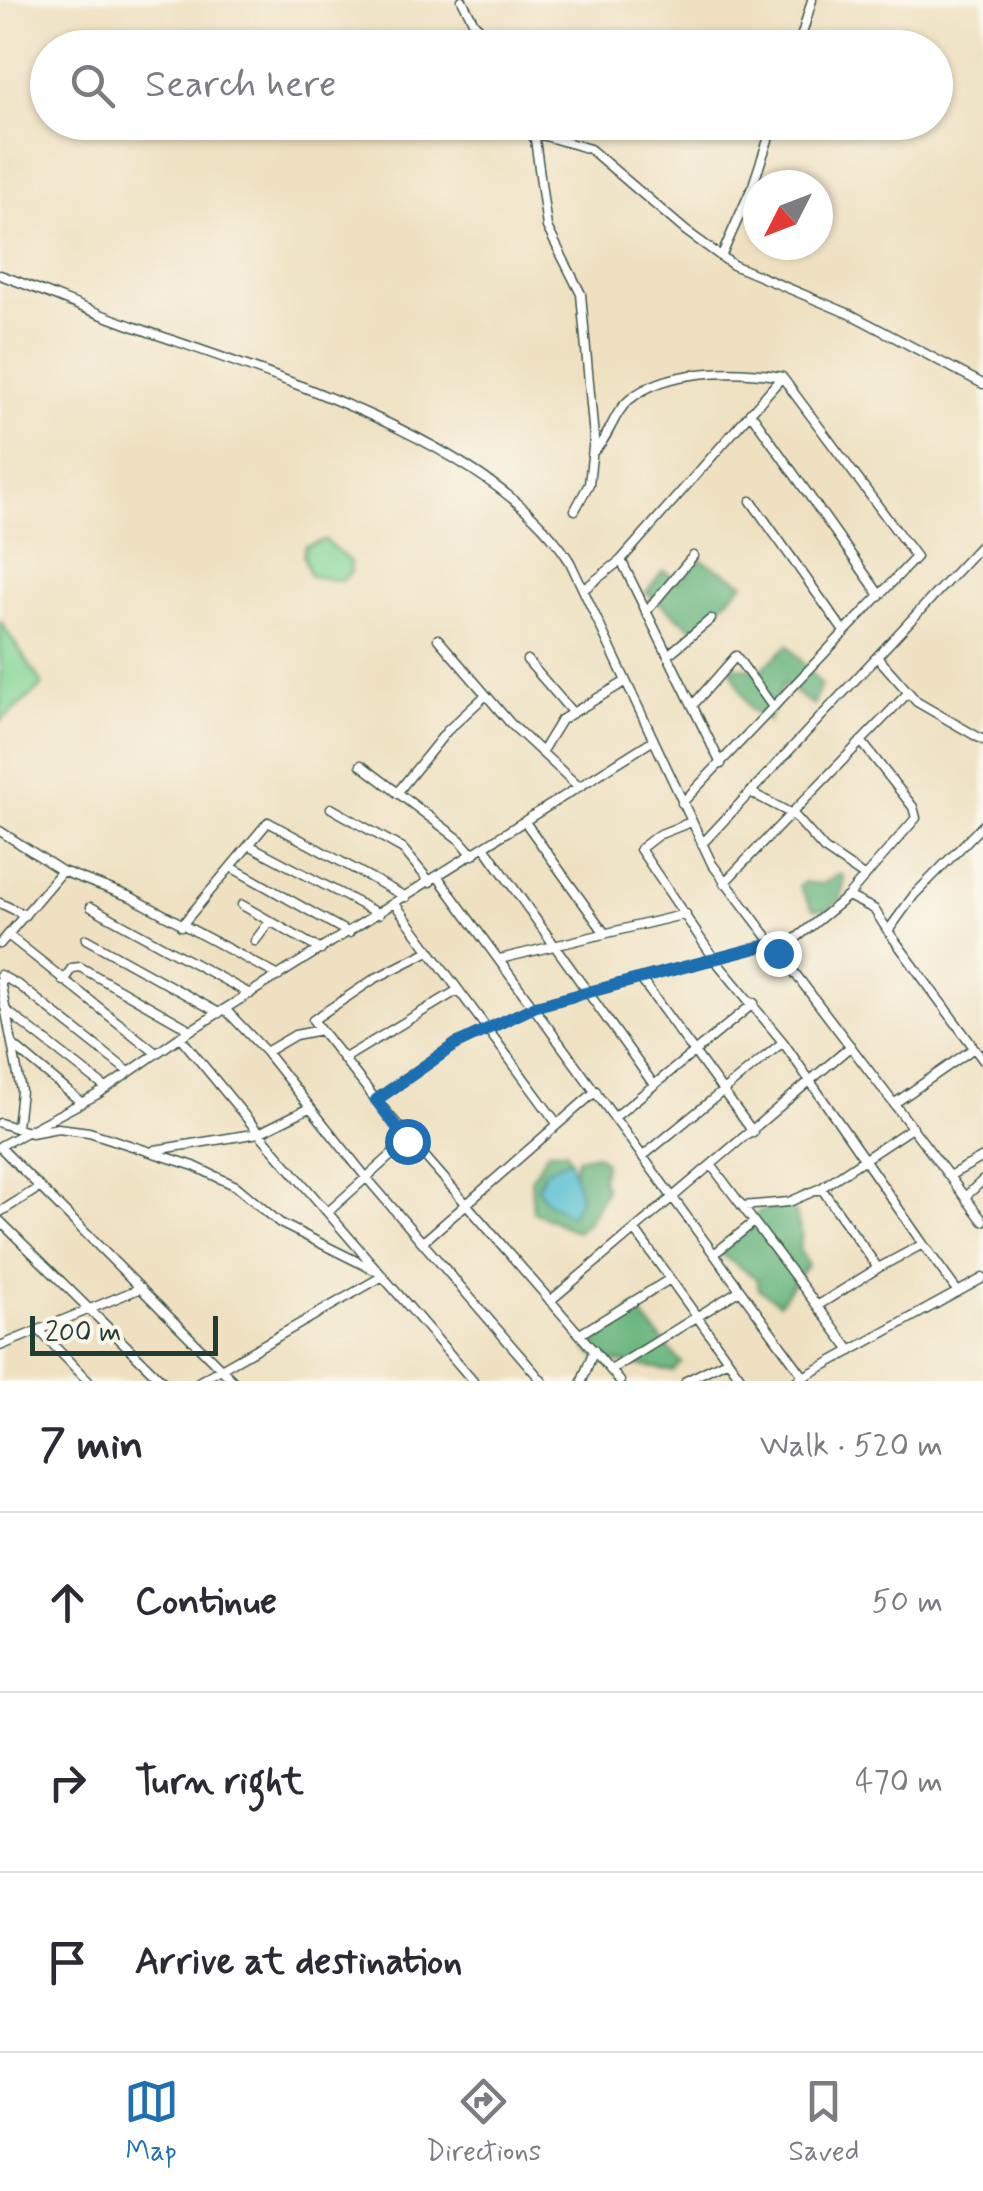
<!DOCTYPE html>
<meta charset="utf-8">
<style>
body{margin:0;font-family:Mynerve,sans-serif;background:#f2f2f3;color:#2b2b33}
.compass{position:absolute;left:743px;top:170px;width:90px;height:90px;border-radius:50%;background:#fff;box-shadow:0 2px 8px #0004;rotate:228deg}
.scale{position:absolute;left:30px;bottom:25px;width:188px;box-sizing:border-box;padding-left:10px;border:5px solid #1f3d34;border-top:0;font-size:28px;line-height:35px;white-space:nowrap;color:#1f3d34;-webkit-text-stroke:8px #fbf7ec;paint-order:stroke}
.stop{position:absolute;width:30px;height:30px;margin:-22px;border:8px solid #1f6fb2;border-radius:50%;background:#fff}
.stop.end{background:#1f6fb2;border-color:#fff;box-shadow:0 2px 10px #0008}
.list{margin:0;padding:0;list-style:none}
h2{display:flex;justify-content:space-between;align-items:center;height:130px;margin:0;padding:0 40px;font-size:42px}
h2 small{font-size:32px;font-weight:400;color:#7c7c81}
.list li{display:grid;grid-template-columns:65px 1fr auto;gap:30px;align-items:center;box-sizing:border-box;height:180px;padding:0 40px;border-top:2px solid #e1e1e2}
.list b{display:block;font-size:38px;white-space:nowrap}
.list em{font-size:32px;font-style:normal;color:#7c7c81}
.icon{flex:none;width:55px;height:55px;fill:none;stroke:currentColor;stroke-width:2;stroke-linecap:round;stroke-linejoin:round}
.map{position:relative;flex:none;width:983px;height:1381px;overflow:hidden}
.search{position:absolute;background:#fff;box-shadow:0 2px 8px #0004;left:30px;right:30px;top:30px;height:110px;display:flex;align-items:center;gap:25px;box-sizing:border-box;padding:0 35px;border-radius:55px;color:#7c7c81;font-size:38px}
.sheet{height:670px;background:#fff}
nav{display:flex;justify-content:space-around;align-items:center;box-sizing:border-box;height:140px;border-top:2px solid #e1e1e2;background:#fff;font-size:28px;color:#7c7c81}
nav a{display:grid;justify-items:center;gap:5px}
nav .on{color:#1f6fb2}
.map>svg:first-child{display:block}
.green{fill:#83d596;stroke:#518965;stroke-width:2.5}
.forest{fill:#6ab67f;stroke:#447a5a;stroke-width:2.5}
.water{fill:#55bfd1;stroke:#3a7e82;stroke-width:2.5}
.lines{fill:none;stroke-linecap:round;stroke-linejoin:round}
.minor-casing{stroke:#3e5549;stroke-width:11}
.minor{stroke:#fff;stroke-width:8}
.route{stroke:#1f6fb2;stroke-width:12}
</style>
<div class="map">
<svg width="983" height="1381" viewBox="0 0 983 1381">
<rect width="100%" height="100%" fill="#fbf7ec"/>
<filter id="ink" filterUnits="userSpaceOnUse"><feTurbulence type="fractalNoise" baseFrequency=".01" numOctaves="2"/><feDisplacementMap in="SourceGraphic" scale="20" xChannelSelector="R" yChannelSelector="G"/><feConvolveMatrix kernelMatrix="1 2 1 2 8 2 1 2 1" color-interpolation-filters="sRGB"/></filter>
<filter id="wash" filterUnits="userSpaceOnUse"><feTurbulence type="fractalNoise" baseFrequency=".0048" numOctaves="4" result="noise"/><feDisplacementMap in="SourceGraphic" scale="40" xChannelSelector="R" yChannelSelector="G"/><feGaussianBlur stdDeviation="2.25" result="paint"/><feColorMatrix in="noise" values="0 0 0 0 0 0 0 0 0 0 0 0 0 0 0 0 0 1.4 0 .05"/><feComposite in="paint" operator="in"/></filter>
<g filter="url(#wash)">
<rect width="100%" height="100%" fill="#eee0c0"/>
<path class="green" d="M 325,540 L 350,562 L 351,572 L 341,581 L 310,576 L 303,554 L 306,546 Z
M 0,621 L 43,685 L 0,722 Z"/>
<path class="forest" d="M 700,559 L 744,583 L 695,630 L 646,593 L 663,571 L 680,581 Z
M 788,645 L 821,685 L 813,705 L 783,684 L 768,721 L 750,709 L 729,666 L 761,670 Z
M 841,874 L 845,880 L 840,900 L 828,910 L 813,909 L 799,886 L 803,882 L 822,884 Z
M 548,1151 L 566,1151 L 570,1159 L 542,1175 L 538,1188 L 580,1197 L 574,1173 L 577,1158 L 595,1154 L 605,1162 L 602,1180 L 606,1189 L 588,1223 L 577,1232 L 533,1212 L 531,1179 Z
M 792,1204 L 802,1235 L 799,1249 L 808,1264 L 779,1303 L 759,1289 L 757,1279 L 719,1253 L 733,1239 L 746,1234 L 758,1212 Z
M 635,1307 L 681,1363 L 673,1371 L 599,1359 L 587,1350 Z"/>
<path class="water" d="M 570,1159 L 580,1197 L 570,1216 L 545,1200 L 538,1188 L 545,1171 Z"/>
</g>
<g filter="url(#ink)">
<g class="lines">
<g class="minor-casing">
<path id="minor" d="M 462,0 L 474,23 L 499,48
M 798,48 L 812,0
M 520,122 L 535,139 L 547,227 L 581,294 L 594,438 L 589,484 L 575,510
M 531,132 L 590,149 L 686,231 L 733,265 L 852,315 L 983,384
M 721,257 L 753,185 L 774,122
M 0,275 C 45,291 89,311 135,327 C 265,373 495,441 570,562 L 712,864 L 983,1221
M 750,412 L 879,594
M 594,451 C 610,437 613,413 629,400 C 667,368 737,369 782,377 L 916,557 L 682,803
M 751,501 L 843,630
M 621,560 L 782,377
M 583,590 L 621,560 L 721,764
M 646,612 L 693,556
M 438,639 L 511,724 L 579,787
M 668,655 L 711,619
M 879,659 L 917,702 L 983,740
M 527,660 L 572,712
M 693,705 L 736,656 L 773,707
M 542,751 L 561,720 L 623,683
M 361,765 L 460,840 L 473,855
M 397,793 L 447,731 L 486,695
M 752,793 L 794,815 L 824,849 L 865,877
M 331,808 L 403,849 L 430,882
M 525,822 L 604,932
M 691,822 L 658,835 L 640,849 L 715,960 L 783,1042 L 923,1244
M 0,831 L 62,871 L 131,897 L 279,976
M 702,844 L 983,543
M 249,845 L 379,914
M 485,848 L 654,1085
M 231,867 L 349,933
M 438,877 L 804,1377
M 724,883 L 907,694
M 848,896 L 916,818 L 913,807 L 861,741
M 0,903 L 25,915
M 395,904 L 556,1122
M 242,905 L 321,950
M 91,907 L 250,994
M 181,926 L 268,822 L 406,897
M 888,931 L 983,1060
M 8,935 L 156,1053
M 86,939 L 219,1013
M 255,941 L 270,921
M 0,944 L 62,871
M 778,953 L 848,896 L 874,909 L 888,931 L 914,895 L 983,825
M 500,959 L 686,914
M 0,975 L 20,986 L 129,1072
M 640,978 L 753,1132
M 0,980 L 21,1091 L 17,1127
M 63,981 L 72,968 L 80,967 L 191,1030
M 225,1009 L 266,1052 L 295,1035 L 321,1030
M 7,1011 L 106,1088
M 180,1037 L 259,1133 L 309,1108
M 13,1045 L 82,1103
M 266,1052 L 365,1176 L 542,1381
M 345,1058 L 458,990
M 376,1100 L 313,1020 L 374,979 L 429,951
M 895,1103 L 974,1048
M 615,1117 L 754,1003
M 0,1123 L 31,1133 L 58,1128 L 89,1132 L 194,1166 L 236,1186 L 280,1223 L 376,1271
M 0,1146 L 98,1094 L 180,1037 L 652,741
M 0,1147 L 233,1381
M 155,1150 L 259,1133 L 473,1381
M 643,1156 L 783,1042
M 712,1166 L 851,1351
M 949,1176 L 983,1157
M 821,1188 L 913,1127
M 965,1197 L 983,1180
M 742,1206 L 789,1202 L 821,1188 L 878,1268 L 923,1244 L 958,1292
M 0,1212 L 40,1187
M 328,1212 L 407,1141
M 0,1221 L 162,1381
M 635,1230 L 743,1381
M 423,1242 L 596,1091
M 714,1254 L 754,1222
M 550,1301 L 851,1046
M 817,1306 L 878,1268
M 39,1330 L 88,1381
M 580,1334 L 670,1279
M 0,1346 L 141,1288
M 611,1370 L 740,1290
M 200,1381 L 383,1276
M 582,1381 L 594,1350
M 620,1381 L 376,1100 L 456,1044 L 536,1006 L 771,944
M 686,1381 L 728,1360
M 796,1381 L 983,1278"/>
</g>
<use href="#minor" class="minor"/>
</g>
</g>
<g class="lines" filter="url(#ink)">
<path class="route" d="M 407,1141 L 376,1100 L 456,1044 L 536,1006 L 771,944 L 778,953"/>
</g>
</svg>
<svg class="compass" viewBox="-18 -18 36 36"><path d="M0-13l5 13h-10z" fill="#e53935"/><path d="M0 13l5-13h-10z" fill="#7c7c81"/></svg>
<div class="scale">200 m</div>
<div class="stop" style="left:407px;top:1141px"></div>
<div class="stop end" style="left:778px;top:953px"></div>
<div class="search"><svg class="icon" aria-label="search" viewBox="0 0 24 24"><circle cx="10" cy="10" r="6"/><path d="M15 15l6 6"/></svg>Search here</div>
</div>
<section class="sheet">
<h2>7 min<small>Walk · 520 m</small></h2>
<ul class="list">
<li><svg class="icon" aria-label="ahead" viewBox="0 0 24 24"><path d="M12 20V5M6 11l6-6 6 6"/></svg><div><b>Continue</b></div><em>50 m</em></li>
<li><svg class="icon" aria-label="right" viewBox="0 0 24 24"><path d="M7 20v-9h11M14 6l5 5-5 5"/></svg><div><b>Turn right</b></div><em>470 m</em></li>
<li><svg class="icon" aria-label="arrive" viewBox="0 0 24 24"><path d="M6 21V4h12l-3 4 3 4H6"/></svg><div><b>Arrive at destination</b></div></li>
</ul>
</section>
<nav>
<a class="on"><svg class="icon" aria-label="map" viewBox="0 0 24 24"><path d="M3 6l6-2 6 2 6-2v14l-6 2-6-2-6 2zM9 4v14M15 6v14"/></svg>Map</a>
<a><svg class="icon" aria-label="directions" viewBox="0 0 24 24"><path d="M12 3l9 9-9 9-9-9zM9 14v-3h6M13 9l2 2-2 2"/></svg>Directions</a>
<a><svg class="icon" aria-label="saved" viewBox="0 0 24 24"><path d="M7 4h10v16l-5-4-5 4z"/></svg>Saved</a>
</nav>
